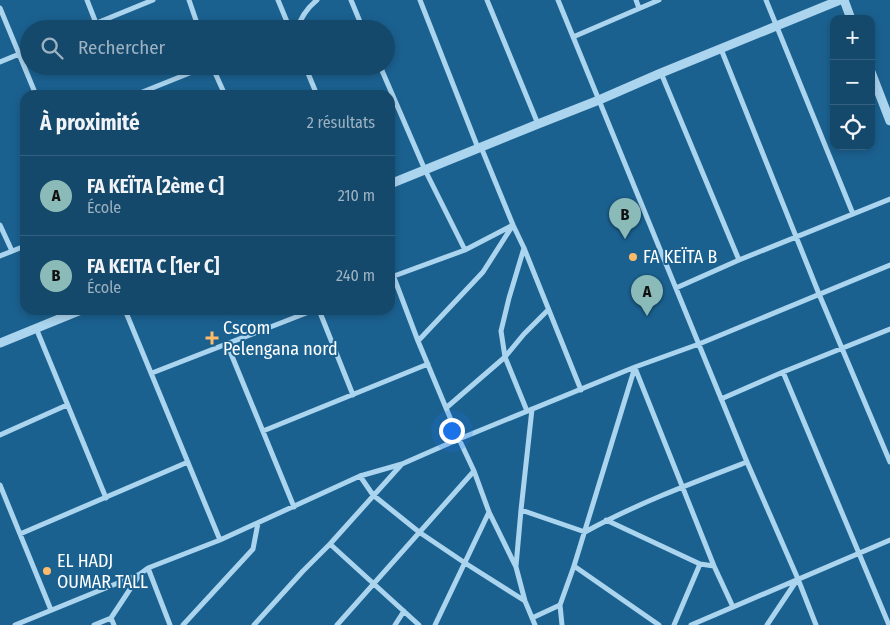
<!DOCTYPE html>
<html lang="fr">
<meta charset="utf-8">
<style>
body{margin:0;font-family:"Fira Sans Condensed",sans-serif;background:#215374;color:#f1f3f6}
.controls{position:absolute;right:15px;top:15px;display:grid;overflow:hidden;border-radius:10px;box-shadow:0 2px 8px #0003}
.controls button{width:45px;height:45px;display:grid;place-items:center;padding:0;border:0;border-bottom:1px solid #33617f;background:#14496c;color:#f1f3f6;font:25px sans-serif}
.you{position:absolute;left:451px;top:430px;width:18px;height:18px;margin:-12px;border:4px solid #fff;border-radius:50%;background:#1a73e8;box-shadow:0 0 0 8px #1a73e833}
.badge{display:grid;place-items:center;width:32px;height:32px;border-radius:50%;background:#8bbbb9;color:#111;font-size:16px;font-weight:700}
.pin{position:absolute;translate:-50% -41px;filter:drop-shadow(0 1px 2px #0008)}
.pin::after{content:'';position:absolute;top:26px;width:18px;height:15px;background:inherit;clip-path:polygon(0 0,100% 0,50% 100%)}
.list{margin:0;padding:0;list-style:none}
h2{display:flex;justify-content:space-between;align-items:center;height:65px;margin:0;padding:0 20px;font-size:21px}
h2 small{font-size:16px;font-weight:400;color:#9db2c2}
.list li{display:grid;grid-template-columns:32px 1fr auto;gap:15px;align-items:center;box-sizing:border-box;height:80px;padding:0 20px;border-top:1px solid #33617f}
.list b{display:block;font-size:19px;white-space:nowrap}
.list p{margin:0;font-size:16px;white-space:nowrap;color:#9db2c2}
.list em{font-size:16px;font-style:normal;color:#9db2c2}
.icon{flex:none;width:28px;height:28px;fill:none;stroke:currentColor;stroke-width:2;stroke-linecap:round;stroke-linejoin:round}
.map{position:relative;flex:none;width:890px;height:625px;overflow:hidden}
.search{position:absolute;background:#14496c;box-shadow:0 2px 8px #0003;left:20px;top:20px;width:375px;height:55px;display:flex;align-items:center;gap:12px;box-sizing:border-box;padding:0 18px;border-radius:28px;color:#9db2c2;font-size:19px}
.panel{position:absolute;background:#14496c;box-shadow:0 2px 8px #0003;left:20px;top:90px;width:375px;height:225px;border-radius:15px}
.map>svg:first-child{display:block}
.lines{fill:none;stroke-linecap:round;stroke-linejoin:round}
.minor{stroke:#abd4ee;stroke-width:5}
.tertiary{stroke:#abd4ee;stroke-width:9}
.poi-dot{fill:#ffbb68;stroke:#1b6190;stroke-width:2}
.labels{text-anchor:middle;stroke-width:4;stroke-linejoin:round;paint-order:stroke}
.poi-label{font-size:18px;fill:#fff;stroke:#1b6190;text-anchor:start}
</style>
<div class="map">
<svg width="890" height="625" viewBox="0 0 890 625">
<rect width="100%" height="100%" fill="#1b6190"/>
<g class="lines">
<path class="minor" d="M 87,0 L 96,23
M 189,0 L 199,29
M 278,0 L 290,29
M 351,0 L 363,29
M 420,0 L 478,148
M 487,0 L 538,124
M 558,0 L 747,462 L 798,579 L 816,625
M 636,0 L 639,8
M 766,0 L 853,214
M 0,8 L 36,95
M 82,29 L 153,0
M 297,29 C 301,17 307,8 317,0
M 573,37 L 659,0
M 721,49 L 819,294 L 890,462
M 0,62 L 29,50
M 212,66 L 225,95
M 305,66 L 317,95
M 380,66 L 425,170 L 465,250
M 661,73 L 739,260
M 135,95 L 207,66
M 481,147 L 513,225 L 524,248 L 581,390
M 0,225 L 12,251
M 524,248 L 509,298 L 501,331 L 505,357 L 527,411
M 0,256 L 25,246
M 390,267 L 418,341 L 459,439 L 474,471 L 489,512 L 516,567 L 525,601 L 535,625
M 394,276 L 465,250 L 513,225
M 676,288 L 739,260 L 890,199
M 125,310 L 220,540
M 319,310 L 353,395
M 36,328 L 106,498
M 418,341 L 483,272 L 513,225
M 227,344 L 294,507
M 635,368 L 714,566 L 733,607
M 783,372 L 889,625
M 152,373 L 314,310
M 721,399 L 783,372 L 890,329
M 446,408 L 505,357 L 524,334 L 548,310
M 263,431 L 428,364
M 0,435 L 67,405
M 360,476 L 373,495 L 419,532 L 465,563 L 525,601
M 0,485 L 51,610
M 521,510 L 585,532 C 636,504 692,483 747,462
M 606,520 L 700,564 L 714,566
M 20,534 L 188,462
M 330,544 L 419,625
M 516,566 L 521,510 L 532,409
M 574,566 L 659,625
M 148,568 L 170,625
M 111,618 L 114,625
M 532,618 L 560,605
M 15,625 L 140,574 L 148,568 L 220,540 L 360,476 L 402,464 L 459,439 L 635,367 L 699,344 L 890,265
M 94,625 L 111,618 L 140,574
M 183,625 L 253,549 L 258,523
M 254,625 L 303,571 L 330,544 L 401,465
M 337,625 L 474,471
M 395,625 L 404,611
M 435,625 L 489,512
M 562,625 L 560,605 L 574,566 L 635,367
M 674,625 L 700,564
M 691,625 L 890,540
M 767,625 L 797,580"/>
<path class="tertiary" d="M 844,0 L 851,19
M 871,72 L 890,121
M 390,184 L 538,124 L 599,100 L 661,73 L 840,0
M 0,343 L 81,310"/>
</g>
<g class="poi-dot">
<circle cx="633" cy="257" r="5"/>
<path d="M209.5 330.5h5v5h5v5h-5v5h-5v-5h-5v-5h5z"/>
<circle cx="47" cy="571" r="5"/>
</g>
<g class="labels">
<g class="poi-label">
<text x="643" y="263">FA KEÏTA B</text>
<text x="223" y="334">Cscom<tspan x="223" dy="21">Pelengana nord</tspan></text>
<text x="57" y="567">EL HADJ<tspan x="57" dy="21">OUMAR TALL</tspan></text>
</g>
</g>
</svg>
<div class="controls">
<button>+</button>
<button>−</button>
<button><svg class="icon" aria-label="locate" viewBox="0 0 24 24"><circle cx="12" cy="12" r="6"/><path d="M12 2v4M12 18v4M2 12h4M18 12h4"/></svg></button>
</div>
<div class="you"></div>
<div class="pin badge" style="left:647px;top:316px">A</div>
<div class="pin badge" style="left:625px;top:239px">B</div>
<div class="search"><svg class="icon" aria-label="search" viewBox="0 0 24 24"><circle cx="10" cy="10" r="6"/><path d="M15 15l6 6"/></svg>Rechercher</div>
<section class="panel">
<h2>À proximité<small>2 résultats</small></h2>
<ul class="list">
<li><span class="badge">A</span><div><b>FA KEÏTA [2ème C]</b><p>École</p></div><em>210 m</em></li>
<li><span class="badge">B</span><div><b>FA KEITA C [1er C]</b><p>École</p></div><em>240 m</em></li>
</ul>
</section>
</div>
